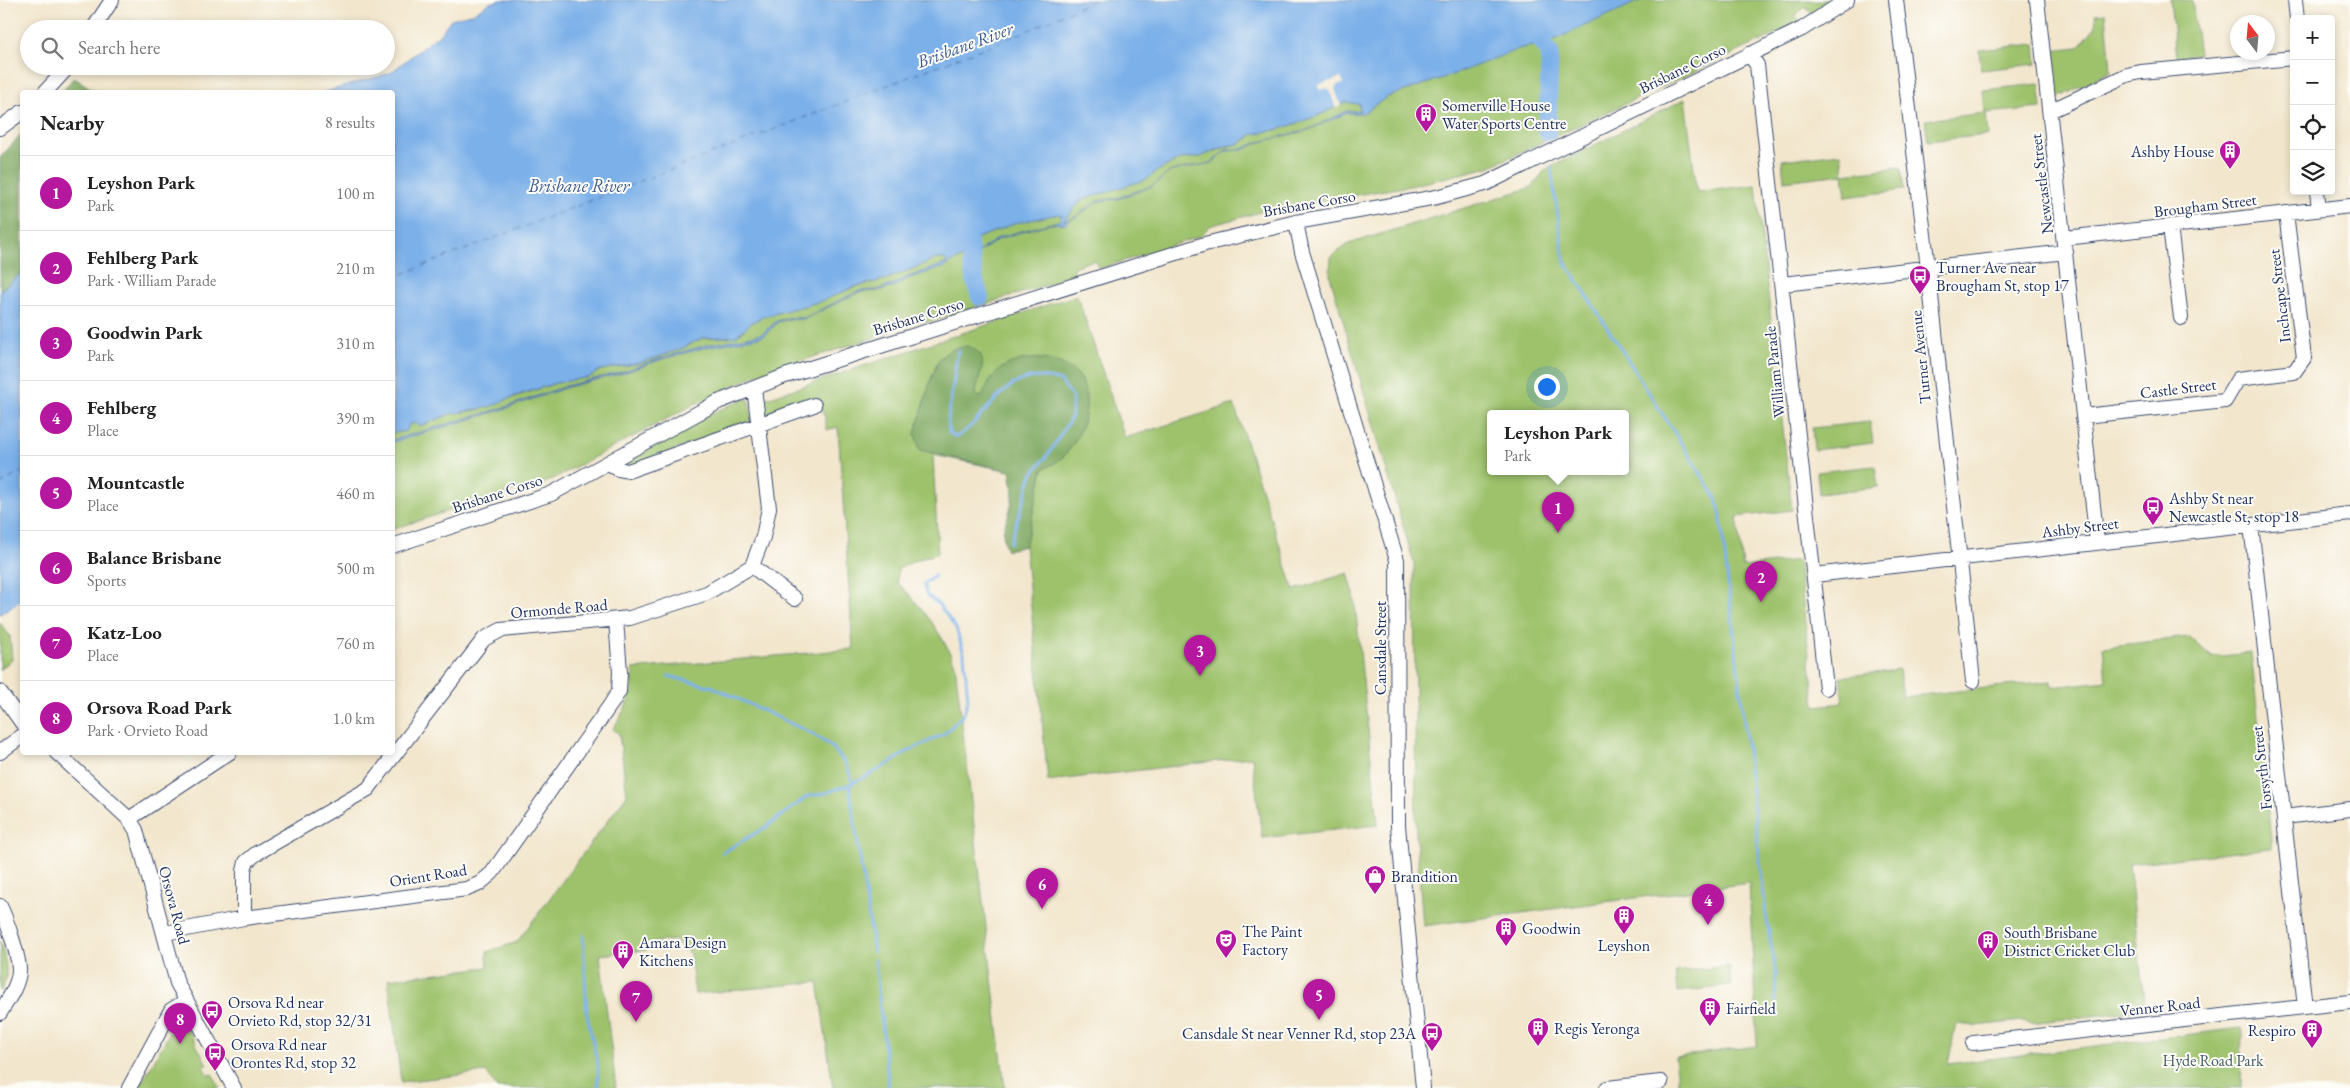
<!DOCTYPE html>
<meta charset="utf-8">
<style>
body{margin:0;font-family:"EB Garamond",serif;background:#f6f6f6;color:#222}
.controls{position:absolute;right:15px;top:15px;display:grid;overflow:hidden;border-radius:5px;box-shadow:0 2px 8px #0003}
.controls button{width:45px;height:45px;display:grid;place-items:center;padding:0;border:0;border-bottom:1px solid #e0e0e0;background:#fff;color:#222;font:25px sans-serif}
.compass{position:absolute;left:2230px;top:15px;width:45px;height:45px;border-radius:50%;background:#fff;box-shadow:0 2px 8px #0003;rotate:344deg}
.you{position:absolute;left:1546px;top:386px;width:18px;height:18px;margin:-12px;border:4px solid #fff;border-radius:50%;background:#1a73e8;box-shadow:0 0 0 8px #1a73e833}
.badge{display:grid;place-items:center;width:32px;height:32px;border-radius:50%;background:#b5179e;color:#fff;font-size:16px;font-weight:700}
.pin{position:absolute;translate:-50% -41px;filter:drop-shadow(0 1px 2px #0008)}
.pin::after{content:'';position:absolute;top:26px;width:18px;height:15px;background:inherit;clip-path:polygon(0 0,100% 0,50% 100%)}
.popup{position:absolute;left:1487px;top:410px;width:142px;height:65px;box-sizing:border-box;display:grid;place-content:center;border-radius:5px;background:#fff;filter:drop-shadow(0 1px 4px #0005);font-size:16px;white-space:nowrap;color:#767676}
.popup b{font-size:19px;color:#222}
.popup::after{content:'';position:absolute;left:50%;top:100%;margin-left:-10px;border:10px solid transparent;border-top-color:#fff}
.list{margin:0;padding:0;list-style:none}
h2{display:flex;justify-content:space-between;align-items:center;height:65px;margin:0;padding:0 20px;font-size:21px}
h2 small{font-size:16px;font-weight:400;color:#767676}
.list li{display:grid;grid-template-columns:32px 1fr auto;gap:15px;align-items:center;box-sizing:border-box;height:75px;padding:0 20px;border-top:1px solid #e0e0e0}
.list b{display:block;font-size:19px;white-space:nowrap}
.list p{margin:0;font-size:16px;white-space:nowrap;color:#767676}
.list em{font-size:16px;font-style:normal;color:#767676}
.icon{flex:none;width:28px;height:28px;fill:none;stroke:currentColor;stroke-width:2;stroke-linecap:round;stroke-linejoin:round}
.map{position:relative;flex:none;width:2350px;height:1088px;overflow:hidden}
.search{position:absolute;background:#fff;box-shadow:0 2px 8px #0003;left:20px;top:20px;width:375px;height:55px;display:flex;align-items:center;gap:12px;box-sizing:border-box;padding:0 18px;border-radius:28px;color:#767676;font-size:19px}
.panel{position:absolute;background:#fff;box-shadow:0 2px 8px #0003;left:20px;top:90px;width:375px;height:665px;border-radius:5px}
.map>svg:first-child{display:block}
.green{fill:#9ec26c;stroke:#5c7865;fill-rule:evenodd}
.forest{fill:#7ea860;stroke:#4c6c5f}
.water{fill:#7bb0e9;stroke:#4b70a4;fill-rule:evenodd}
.pier{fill:#f2e6cc}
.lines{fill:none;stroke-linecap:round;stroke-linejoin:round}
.stream{stroke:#7bb0e9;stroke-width:3}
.river{stroke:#7bb0e9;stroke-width:18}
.ferry{stroke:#3d5c8f;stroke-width:1;stroke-dasharray:6 5;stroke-linecap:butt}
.minor-casing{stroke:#3b4a6e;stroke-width:16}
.minor{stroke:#fff;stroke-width:14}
.labels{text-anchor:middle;stroke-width:4;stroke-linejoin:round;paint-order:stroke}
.street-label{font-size:16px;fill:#1b2f5e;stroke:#fdfcf7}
.poi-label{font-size:16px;fill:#1b2f5e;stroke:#fdfcf7;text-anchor:start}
.park-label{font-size:16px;fill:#425b62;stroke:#fdfcf7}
.water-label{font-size:18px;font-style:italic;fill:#3d5c8f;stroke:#fdfcf7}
</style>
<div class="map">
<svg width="2350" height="1088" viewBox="0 0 2350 1088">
<rect width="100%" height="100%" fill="#fdfcf7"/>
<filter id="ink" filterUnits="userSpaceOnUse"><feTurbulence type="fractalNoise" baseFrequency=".02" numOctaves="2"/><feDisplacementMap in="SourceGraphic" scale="10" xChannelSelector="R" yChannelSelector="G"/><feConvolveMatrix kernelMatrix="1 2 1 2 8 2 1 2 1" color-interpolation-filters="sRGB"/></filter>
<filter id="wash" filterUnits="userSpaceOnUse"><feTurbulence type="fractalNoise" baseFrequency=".0096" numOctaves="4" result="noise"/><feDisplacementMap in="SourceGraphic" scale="20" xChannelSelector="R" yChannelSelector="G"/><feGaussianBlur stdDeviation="1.12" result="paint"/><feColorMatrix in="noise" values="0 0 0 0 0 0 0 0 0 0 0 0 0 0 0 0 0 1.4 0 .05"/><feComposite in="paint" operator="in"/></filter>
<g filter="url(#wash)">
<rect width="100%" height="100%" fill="#f2e6cc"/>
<path class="green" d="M 1641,0 L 1833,0 L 1812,15 L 1807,7 L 1795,14 L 1800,23 L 1489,167 L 1410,186 L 1271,209 L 1209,226 L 1201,236 L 1099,269 L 1094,260 L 1073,267 L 1075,276 L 926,323 L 923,314 L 887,324 L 889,333 L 754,376 L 695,404 L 547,482 L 479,501 L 393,529 L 392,442 L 507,408 L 567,387 L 623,373 L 662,359 L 707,347 L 763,336 L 778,322 L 788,319 L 804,319 L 859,292 L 877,291 L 893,287 L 909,278 L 945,267 L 956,260 L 979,252 L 1001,238 L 1047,224 L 1065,223 L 1063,221 L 1081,200 L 1147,179 L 1157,171 L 1180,159 L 1199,157 L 1248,139 L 1253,134 L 1280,129 L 1317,116 L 1346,102 L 1359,104 L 1360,111 L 1347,111 L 1332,119 L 1347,113 L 1363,113 L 1387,97 L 1463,71 L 1516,49 L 1488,51 L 1545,44 Z
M 2170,0 L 2192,0 L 2199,55 L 2176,57 Z
M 2106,13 L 2111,71 L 2056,99 L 2051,50 L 2079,47 L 2096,26 L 2095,14 Z
M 2035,44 L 2037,64 L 1981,70 L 1979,50 Z
M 2039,84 L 2042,108 L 1986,113 L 1988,135 L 1928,141 L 1925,120 L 1985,113 L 1983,90 Z
M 1685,99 L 1697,192 L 1756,185 L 1792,510 L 1737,517 L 1743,567 L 1798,560 L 1815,706 L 1843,703 L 1840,677 L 1899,670 L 1903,697 L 2051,681 L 2052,687 L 2106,681 L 2103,647 L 2189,637 L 2212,657 L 2251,653 L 2272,848 L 2129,864 L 2145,1010 L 2030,1023 L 2023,1021 L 1975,1026 L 1956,1024 L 1948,1064 L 2242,1028 L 2241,1088 L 1679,1088 L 1675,1057 L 1757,1046 L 1749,883 L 1423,926 L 1416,835 L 1414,564 L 1330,276 L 1331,257 L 1348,244 L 1532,187 L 1545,170 ZM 1626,414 L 1626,472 L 1490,472 L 1490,414 Z
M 1841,153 L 1844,174 L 1901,167 L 1904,190 L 1846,197 L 1843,174 L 1784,181 L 1782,160 Z
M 1058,214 L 1062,215 L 1059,221 L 1000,237 L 978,252 L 972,248 L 970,242 L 975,239 L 1016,223 Z
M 936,259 L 945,259 L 948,263 L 908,277 L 892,285 L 877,290 L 859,291 L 804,318 L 788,318 L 777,321 L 762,334 L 707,345 L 661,358 L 622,372 L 566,386 L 506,407 L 393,440 L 392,433 L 406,431 L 410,424 L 415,423 L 420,426 L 450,414 L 477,410 L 556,383 L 590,377 L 600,370 L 640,363 L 683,348 L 702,338 L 729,337 L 742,332 L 751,323 L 762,317 L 822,301 L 854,287 L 887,279 Z
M 1077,295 L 1125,438 L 1234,404 L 1294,590 L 1348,573 L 1354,594 L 1378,825 L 1262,838 L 1252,757 L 1048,781 L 1025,546 L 1043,469 L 1010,471 L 933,455 L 938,553 L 914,561 L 898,569 L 897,582 C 923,608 940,630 955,664 L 1005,1088 L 833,1088 L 818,982 L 695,994 L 690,954 L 675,940 L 647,943 L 647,950 L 600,955 L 616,1088 L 497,1088 L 486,1072 L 401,1082 L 388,979 L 488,967 L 487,952 L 517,942 L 627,795 L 619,734 L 613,729 C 626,707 634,696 633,669 L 853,649 L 838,427 L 827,430 L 824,414 L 817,398 L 764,415 L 761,405 L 767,398 Z
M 743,399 L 749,399 L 752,420 L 739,427 L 630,466 L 622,465 L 622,462 L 698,420 Z
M 1870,422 L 1873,443 L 1814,450 L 1812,428 Z
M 1875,466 L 1878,487 L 1819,494 L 1817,472 Z
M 0,623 L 10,636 L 12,659 L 0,670 Z
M 0,941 C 5,959 11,975 0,992 Z
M 1729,966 L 1731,986 L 1677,992 L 1675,972 Z
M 180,1022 L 185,1024 L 207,1064 L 203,1067 L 208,1075 L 212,1074 L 221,1088 L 139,1088 L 175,1023 Z"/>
<path class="forest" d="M 74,77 L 76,79 L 97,92 L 62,92 Z
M 22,133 L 22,273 L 0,291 L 0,158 Z
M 967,346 C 995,356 977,374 976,394 L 979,397 L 982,396 C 987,385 992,375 1002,368 C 1024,353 1062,356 1080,377 C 1083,380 1083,386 1085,391 C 1090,414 1079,440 1063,457 C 1058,462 1049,466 1043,469 L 1025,546 L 1007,550 C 997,529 1010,520 1012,500 C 1014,491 1011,480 1010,471 L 920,450 L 915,434 L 931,379 L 939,359 L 950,350 Z"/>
<path class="water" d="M 501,0 L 1641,0 L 1545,44 L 1521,48 L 1463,71 L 1387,97 L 1363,113 L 1347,113 L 1308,130 L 1260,142 L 1242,150 L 1226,151 L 1212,163 L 1171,171 L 1152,186 L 1118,199 L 1098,201 L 1066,223 L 1047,224 L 1001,238 L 979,252 L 956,260 L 945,267 L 909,278 L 893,287 L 877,291 L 859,292 L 804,319 L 788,319 L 778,322 L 763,336 L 707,347 L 662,359 L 623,373 L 567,387 L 507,408 L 393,442 L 393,440 L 506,407 L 566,386 L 622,372 L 661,358 L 707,345 L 762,334 L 777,321 L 788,318 L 804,318 L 859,291 L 877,290 L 892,285 L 908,277 L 948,263 L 945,259 L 936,259 L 887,279 L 854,287 L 822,301 L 762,317 L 751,323 L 736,336 L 702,338 L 683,348 L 640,363 L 600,370 L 590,377 L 556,383 L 515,396 L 489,407 L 450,414 L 420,426 L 414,423 L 410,424 L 406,431 L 393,433 L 392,92 L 325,92 L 390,73 L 440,34 L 451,19 L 474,13 L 489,3 ZM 1346,102 L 1359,104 L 1360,111 L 1347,111 L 1308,130 L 1259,142 L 1242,149 L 1226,150 L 1211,163 L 1171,171 L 1152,186 L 1118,198 L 1098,201 L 1074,218 L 1063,221 L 1081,200 L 1147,179 L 1157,171 L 1180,159 L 1199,157 L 1226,146 L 1239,144 L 1253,134 L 1280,129 L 1317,116 ZM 1058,214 L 1062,215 L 1059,221 L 1000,237 L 978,252 L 972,248 L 970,242 L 975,239 L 1016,223 Z
M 22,273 L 22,600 L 0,614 L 0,291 Z"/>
<path class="pier" d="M 1341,78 L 1343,84 L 1337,85 L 1335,89 L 1341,106 L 1336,108 L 1330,90 L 1327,88 L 1319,90 L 1318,85 Z"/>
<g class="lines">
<path class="stream" d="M 1551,168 L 1564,260 L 1715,496 L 1720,512 L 1766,915 L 1776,974 L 1775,1001
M 958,350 L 948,419 L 949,433 L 956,437 C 984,422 1001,377 1038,377 C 1045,377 1054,379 1061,381 L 1072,397 L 1072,416 L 1050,452 L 1032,474 L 1010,543
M 668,676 L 713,687 L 811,733 L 831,746 L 846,764 L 853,783
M 849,784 L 874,952
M 722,853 L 766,827 L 808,796 L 823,794 L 853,783 L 880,769 L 909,751 L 944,734 L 964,714 L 968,700 L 964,654 L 956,628 L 939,605 L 926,594 L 924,584 L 935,576
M 583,935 L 587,1015 L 598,1066 L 598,1088
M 875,960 L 889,1088"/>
<path class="river" d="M 1539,38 L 1550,53 L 1547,132
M 967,232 L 974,277 L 980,297"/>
<path class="ferry" d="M 392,278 L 1027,31 L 1095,0
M 0,485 L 22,471"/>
</g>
</g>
<g filter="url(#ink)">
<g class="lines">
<g class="minor-casing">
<path id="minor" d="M 1896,0 L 1928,268 L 1973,681
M 2037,0 L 2097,542
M 2295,0 L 2297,19
M 93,29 L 112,0
M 1749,54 L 1757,65 L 1826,688
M 45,92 L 69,66
M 2050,111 L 2127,75 L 2141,72 L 2294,58
M 0,128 L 22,112
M 2317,191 L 2319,209
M 1296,222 L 1302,252 L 1397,560 L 1398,826 L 1423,1088
M 2170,226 L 2181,318
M 2065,238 L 2350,206
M 1783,284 L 2066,252
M 2084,416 L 2225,401 L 2238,379 L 2294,372 L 2304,358 L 2286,213
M 609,463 L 618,469 L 628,471 L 814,405
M 2251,525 L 2305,1007
M 392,546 L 551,494 L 718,402 L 785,376 L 1205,244 L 1296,222 L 1437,197 L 1485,184 L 1802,29 L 1847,0
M 752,566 L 795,599
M 1814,575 L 2350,514
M 0,692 L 22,723
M 0,752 L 22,736
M 56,752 L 129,819 L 136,830 L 177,983 L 234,1088
M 2284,817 L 2350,809
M 129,819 L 230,752
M 0,906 C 6,918 19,956 19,970 C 19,985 7,1001 0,1013
M 244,918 L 244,871 L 246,862 L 257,853 L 368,789 L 484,639 L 501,630 L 630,618 L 707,593 L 752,566 L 763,537 L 769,508 L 754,388
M 165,933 L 244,918 L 467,889 L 479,884 L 492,873 L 611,704 L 619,691 L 620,672 L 616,620
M 1973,1043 L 2350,1002
M 129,1088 L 171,1010 L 186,1001
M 1607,1088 L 1661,1082"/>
</g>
<use href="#minor" class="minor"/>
</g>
</g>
<defs>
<g id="building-pin" transform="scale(1.125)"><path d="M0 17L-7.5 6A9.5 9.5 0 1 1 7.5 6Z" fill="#b5179e" stroke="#fdfcf7"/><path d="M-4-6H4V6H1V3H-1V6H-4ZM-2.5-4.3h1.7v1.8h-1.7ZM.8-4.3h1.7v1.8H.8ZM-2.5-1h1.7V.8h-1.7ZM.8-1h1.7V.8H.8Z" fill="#fff"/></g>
<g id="bus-pin" transform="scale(1.125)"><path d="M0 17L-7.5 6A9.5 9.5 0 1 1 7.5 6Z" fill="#b5179e" stroke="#fdfcf7"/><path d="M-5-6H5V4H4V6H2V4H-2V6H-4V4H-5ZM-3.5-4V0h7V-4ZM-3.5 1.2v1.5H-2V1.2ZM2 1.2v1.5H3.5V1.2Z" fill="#fff"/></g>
<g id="shop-pin" transform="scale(1.125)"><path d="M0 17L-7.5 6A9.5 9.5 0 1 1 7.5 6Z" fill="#b5179e" stroke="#fdfcf7"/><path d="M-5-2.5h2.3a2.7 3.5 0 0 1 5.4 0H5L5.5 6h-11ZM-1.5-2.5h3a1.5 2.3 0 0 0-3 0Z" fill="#fff"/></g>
<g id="theatre-pin" transform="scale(1.125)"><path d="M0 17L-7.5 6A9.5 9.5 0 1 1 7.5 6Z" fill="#b5179e" stroke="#fdfcf7"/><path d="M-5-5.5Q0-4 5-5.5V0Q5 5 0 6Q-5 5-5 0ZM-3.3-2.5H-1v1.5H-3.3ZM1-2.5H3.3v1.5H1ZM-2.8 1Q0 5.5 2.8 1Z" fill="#fff"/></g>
</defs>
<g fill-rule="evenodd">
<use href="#building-pin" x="1426" y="114"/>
<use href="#building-pin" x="2230" y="151"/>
<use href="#bus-pin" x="1920" y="276"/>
<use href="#bus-pin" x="2153" y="507"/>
<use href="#shop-pin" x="1375" y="876"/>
<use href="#building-pin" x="1624" y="916"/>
<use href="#building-pin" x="1506" y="928"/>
<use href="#theatre-pin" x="1226" y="940"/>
<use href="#building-pin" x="1988" y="941"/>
<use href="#building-pin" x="623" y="951"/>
<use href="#building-pin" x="1710" y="1008"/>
<use href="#bus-pin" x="212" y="1011"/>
<use href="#building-pin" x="1538" y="1028"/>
<use href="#building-pin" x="2312" y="1030"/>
<use href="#bus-pin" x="1432" y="1033"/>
<use href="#bus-pin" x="215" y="1053"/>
</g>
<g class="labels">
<g class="street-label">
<text transform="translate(1682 68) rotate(-26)" y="6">Brisbane Corso</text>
<text transform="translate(2041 184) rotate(-97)" y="6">Newcastle Street</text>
<text transform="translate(1309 203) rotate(-10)" y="6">Brisbane Corso</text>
<text transform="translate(2205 205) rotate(-7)" y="6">Brougham Street</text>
<text transform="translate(2279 296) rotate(-97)" y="6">Inchcape Street</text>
<text transform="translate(918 316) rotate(-17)" y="6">Brisbane Corso</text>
<text transform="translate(1920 357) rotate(-96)" y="6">Turner Avenue</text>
<text transform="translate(1774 372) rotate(-96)" y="6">William Parade</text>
<text transform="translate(2178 388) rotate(-7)" y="6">Castle Street</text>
<text transform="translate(497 493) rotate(-18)" y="6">Brisbane Corso</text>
<text transform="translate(2080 527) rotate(-7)" y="6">Ashby Street</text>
<text transform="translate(559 608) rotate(-5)" y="6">Ormonde Road</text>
<text transform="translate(1380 648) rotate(-90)" y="6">Cansdale Street</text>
<text transform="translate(2261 768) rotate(-97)" y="6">Forsyth Street</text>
<text transform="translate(428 875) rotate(-9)" y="6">Orient Road</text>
<text transform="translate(175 905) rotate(75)" y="6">Orsova Road</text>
<text transform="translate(2160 1006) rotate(-6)" y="6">Venner Road</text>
</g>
<g class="poi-label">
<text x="1442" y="111">Somerville House<tspan x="1442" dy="18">Water Sports Centre</tspan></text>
<text x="2214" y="157" text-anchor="end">Ashby House</text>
<text x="1936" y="273">Turner Ave near<tspan x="1936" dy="18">Brougham St, stop 17</tspan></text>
<text x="2169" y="504">Ashby St near<tspan x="2169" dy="18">Newcastle St, stop 18</tspan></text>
<text x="1391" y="882">Brandition</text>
<text x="1522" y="934">Goodwin</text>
<text x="1242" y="937">The Paint<tspan x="1242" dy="18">Factory</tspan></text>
<text x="2004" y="938">South Brisbane<tspan x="2004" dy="18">District Cricket Club</tspan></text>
<text x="639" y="948">Amara Design<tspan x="639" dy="18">Kitchens</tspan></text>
<text x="1624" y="951" text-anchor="middle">Leyshon</text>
<text x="228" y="1008">Orsova Rd near<tspan x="228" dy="18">Orvieto Rd, stop 32/31</tspan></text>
<text x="1726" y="1014">Fairfield</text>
<text x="1554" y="1034">Regis Yeronga</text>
<text x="2296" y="1036" text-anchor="end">Respiro</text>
<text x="1416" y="1039" text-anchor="end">Cansdale St near Venner Rd, stop 23A</text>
<text x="231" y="1050">Orsova Rd near<tspan x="231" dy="18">Orontes Rd, stop 32</tspan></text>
</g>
<g class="park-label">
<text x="2213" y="1066">Hyde Road Park</text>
</g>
<g class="water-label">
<text transform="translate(965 45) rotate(-20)" y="6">Brisbane River</text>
<text x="579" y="192">Brisbane River</text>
</g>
</g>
</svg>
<div class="controls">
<button>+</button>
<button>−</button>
<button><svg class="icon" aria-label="locate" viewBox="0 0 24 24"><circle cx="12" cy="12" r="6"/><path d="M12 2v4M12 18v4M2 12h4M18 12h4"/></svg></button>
<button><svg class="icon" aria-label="layers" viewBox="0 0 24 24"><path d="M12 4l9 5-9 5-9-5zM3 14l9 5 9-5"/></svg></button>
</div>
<svg class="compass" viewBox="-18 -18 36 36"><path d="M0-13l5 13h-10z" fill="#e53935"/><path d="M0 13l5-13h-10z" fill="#767676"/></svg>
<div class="you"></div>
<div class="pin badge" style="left:1558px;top:533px">1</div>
<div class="popup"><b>Leyshon Park</b>Park</div>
<div class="pin badge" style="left:1761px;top:602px">2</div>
<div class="pin badge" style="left:1200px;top:676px">3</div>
<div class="pin badge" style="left:1708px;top:925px">4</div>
<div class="pin badge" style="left:1319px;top:1020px">5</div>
<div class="pin badge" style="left:1042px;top:909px">6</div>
<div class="pin badge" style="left:636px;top:1022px">7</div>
<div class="pin badge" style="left:180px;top:1044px">8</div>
<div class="search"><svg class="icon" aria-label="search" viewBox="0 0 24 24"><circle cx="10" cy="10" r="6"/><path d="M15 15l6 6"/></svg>Search here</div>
<section class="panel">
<h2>Nearby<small>8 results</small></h2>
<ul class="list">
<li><span class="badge">1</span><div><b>Leyshon Park</b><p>Park</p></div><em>100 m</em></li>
<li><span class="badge">2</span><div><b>Fehlberg Park</b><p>Park · William Parade</p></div><em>210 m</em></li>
<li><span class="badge">3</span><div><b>Goodwin Park</b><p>Park</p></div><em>310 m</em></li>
<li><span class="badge">4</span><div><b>Fehlberg</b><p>Place</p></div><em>390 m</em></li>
<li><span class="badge">5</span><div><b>Mountcastle</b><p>Place</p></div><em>460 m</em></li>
<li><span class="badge">6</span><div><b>Balance Brisbane</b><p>Sports</p></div><em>500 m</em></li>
<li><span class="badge">7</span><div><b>Katz-Loo</b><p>Place</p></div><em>760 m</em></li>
<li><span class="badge">8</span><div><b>Orsova Road Park</b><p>Park · Orvieto Road</p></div><em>1.0 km</em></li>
</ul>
</section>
</div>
